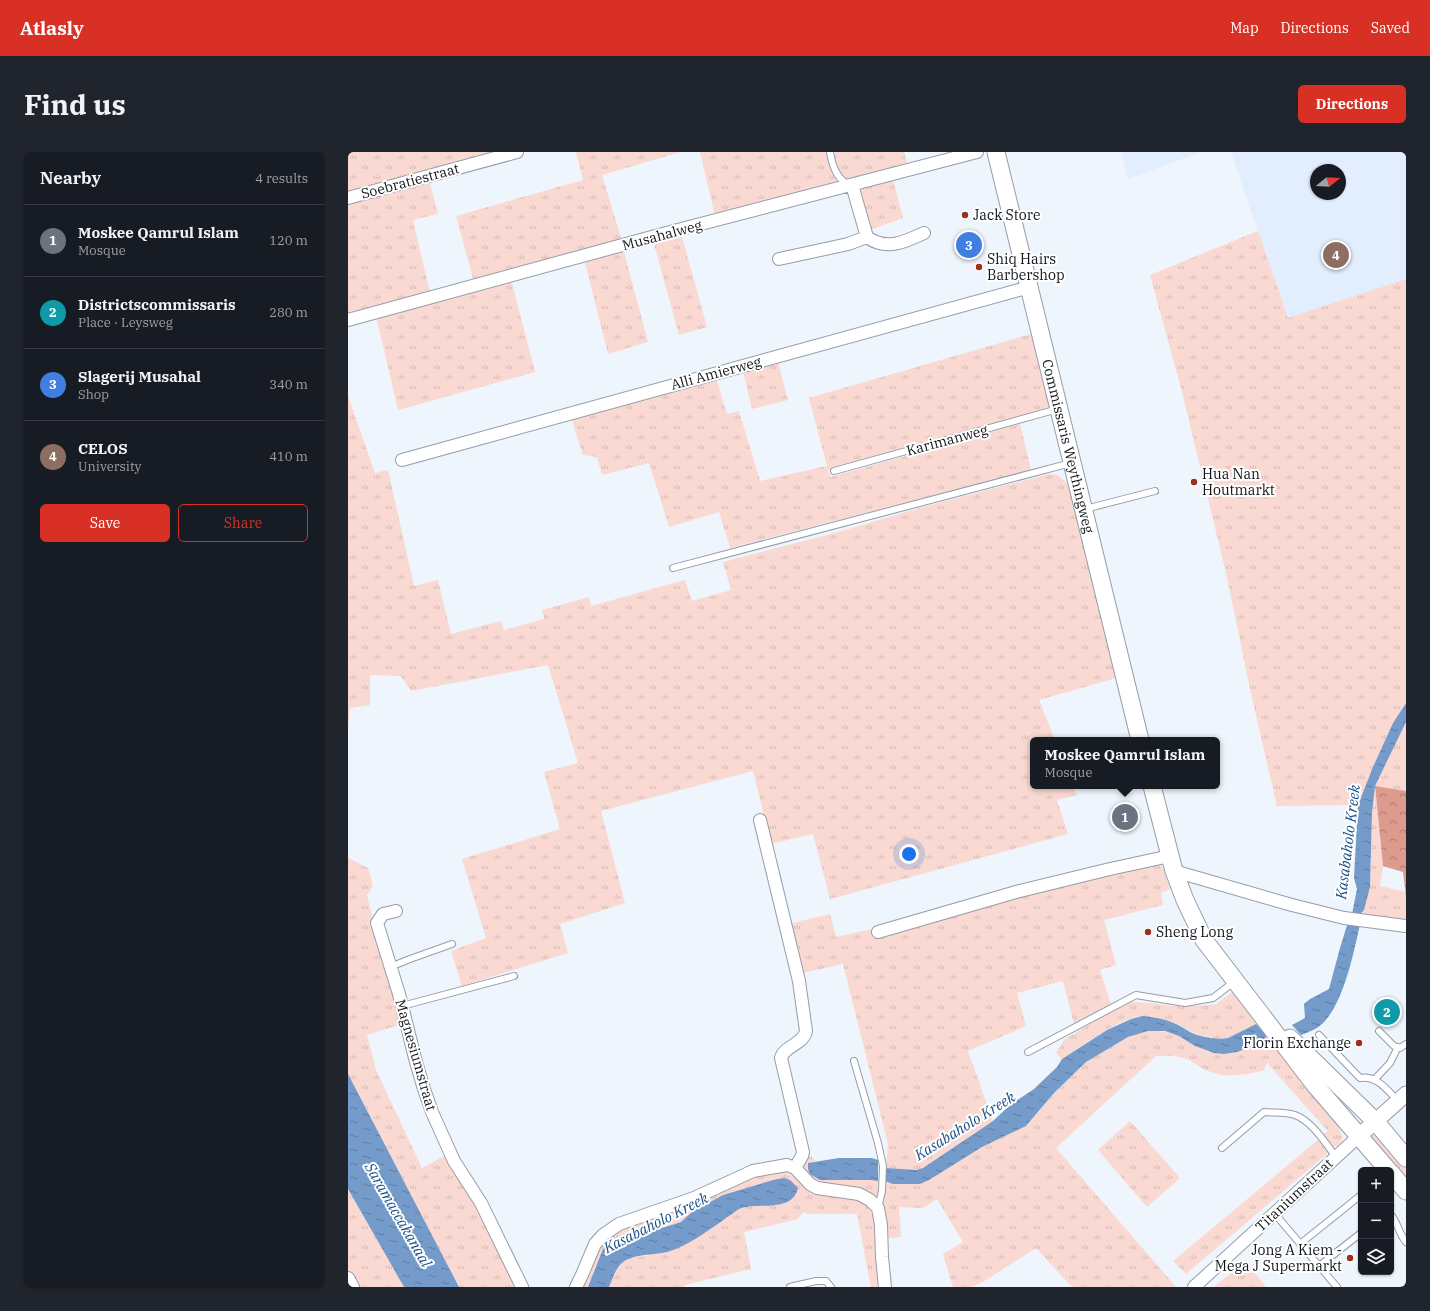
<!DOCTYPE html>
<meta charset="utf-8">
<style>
body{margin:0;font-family:"IBM Plex Serif",serif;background:#20242c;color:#f1f3f6}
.controls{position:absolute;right:12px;bottom:12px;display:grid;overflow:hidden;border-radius:6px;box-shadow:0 1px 3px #0004}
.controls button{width:36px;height:36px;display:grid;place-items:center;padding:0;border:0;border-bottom:1px solid #363941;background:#171b24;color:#f1f3f6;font:20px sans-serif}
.compass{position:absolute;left:962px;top:12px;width:36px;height:36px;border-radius:50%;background:#171b24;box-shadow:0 1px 3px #0004;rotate:72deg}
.you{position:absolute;left:561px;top:702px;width:14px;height:14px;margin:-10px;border:3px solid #fff;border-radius:50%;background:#1a73e8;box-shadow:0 0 0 6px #1a73e833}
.badge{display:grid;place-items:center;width:26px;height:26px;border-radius:50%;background:#d93025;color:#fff;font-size:13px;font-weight:700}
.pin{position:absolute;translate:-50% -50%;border:2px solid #fff;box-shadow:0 1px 4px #0006}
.popup{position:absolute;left:682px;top:585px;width:190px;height:52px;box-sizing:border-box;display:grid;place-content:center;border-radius:6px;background:#171b24;filter:drop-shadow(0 1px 3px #0005);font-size:13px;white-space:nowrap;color:#9ea1a6}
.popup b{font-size:15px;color:#f1f3f6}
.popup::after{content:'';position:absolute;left:50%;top:100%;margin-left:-8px;border:8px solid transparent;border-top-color:#171b24}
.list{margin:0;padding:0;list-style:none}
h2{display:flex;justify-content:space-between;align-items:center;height:52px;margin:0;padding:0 16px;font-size:17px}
h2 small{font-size:13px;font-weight:400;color:#9ea1a6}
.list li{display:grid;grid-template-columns:26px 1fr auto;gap:12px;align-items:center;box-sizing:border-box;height:72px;padding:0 16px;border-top:1px solid #363941}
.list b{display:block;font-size:15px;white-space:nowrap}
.list p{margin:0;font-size:13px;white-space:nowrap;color:#9ea1a6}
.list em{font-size:13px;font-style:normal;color:#9ea1a6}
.actions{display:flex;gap:8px;padding:12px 16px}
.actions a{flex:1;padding:9px 0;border:1px solid #d93025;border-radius:6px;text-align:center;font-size:14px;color:#d93025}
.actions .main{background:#d93025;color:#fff}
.icon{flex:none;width:22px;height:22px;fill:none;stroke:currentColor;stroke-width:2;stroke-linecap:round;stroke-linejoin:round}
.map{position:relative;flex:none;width:1058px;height:1135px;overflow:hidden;border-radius:6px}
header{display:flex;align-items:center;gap:24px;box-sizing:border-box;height:56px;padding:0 20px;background:#d93025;color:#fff}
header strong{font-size:19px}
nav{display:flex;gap:22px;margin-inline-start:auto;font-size:14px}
.intro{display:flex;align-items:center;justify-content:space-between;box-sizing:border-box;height:96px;padding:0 24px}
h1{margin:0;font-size:28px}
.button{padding:10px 18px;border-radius:6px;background:#d93025;color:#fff;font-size:14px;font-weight:700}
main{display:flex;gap:24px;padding:0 24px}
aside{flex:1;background:#171b24;border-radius:6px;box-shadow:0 1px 3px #0004}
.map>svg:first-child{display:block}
.built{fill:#e2eefe;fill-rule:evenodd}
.grass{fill:url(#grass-tufts)}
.forest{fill:url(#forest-crowns)}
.water{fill:url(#water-ripples)}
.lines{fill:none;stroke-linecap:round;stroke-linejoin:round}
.service-casing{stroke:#939da9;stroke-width:8}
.minor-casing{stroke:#939da9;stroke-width:14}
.tertiary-casing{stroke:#939da9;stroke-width:17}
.secondary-casing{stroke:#939da9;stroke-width:19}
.service{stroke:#fff;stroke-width:6}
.minor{stroke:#fff;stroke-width:12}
.tertiary{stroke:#fff;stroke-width:15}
.secondary{stroke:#fff;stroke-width:17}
.poi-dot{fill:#9a301e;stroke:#fff;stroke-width:1.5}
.labels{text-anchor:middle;stroke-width:4;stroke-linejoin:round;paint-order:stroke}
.street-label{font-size:14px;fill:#111519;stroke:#fff}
.poi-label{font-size:14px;fill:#111519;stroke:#fff;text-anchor:start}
.water-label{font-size:15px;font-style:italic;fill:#19508a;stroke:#fff}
</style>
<header>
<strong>Atlasly</strong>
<nav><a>Map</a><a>Directions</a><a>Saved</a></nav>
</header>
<div class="intro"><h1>Find us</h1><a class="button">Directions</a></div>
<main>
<aside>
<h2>Nearby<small>4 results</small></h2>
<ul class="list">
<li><span class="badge" style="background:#6b7280">1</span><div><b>Moskee Qamrul Islam</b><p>Mosque</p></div><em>120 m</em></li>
<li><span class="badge" style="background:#0f9aa8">2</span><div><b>Districtscommissaris</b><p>Place · Leysweg</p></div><em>280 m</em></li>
<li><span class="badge" style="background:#3f7fe0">3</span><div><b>Slagerij Musahal</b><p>Shop</p></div><em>340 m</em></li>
<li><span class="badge" style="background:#8d6e63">4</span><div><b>CELOS</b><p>University</p></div><em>410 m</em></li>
</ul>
<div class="actions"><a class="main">Save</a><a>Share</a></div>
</aside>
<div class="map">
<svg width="1058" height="1135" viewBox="0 0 1058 1135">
<defs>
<pattern id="grass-tufts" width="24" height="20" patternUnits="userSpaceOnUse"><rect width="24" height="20" fill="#fad9d2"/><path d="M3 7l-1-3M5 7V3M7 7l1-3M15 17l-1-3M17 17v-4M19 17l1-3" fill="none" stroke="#d5b9b4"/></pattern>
<pattern id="forest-crowns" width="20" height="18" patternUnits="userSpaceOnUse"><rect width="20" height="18" fill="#dc9b8d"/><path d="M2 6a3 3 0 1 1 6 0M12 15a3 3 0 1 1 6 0" fill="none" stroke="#b17d72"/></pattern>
<pattern id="water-ripples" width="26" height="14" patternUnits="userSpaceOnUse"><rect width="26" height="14" fill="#749bc9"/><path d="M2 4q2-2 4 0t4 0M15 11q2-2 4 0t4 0" fill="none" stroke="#5e7da2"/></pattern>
</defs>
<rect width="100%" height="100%" fill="#eef5fc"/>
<path class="built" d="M 773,0 L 853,0 L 780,27 Z
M 883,0 L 1058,0 L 1058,127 L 940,167 ZM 968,18 L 992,18 L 992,42 L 968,42 Z"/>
<path class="grass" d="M 0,0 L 145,0 L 0,41 Z
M 228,0 L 333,0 L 254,23 L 274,89 L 126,130 L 108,64 L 235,28 Z
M 352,0 L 478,0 L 490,33 L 367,64 Z
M 486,0 L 556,0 L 560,15 L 502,29 C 491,23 488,12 486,0 Z
M 545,27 L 555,66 L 520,79 L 509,37 Z
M 81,28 L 90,62 L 65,68 L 82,141 L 0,163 L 0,50 Z
M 910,79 L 940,166 L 1058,127 L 1058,551 C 1038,582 1024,617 1010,653 L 929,654 L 903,542 L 878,421 L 833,236 L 802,123 Z
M 333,81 L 359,175 L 331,183 L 305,88 Z
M 275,96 L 300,190 L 260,202 L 236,107 Z
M 163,127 L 187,220 L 50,258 L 28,164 Z
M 683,182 L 702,256 L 480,318 L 482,325 L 672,272 L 683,318 L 382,396 L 371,360 L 321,375 L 301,311 L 254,323 L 249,305 L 235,303 L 223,265 L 368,226 L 379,262 L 391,259 L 412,329 L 479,314 L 461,246 Z
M 430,210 L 440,248 L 404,257 L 395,219 Z
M 0,242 L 2,250 L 27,321 L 40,318 L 66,434 L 90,428 L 103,482 L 153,469 L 156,478 L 196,467 L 194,458 L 241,445 L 243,454 L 337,428 L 344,449 L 383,438 L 375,410 L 494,379 L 571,356 L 701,322 L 710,323 L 720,332 L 768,526 L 691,548 L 707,588 L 685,588 L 685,634 L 725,634 L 729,643 L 709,648 L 720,682 L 482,747 L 465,682 L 423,692 L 405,619 L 253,659 L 277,751 L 212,772 L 220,801 L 114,834 L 103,799 L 138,786 L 114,707 L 212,677 L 196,620 L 230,611 L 200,513 L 63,539 L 53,524 L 22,523 L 22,553 L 2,556 L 0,578 Z
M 1058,570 L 1058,639 L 1027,634 L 1035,714 L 1032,734 L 1058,740 L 1058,769 L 1011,763 L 1022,735 L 1024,661 L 1027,634 Z
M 0,706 L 20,716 L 25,734 L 19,743 L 36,814 L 54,872 L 19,883 L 28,918 L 74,1016 L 98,1003 L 139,1071 L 169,1135 L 111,1135 L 0,922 Z
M 809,712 L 815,716 L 822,737 L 813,741 L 815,753 L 756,768 L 768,813 L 752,818 L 763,852 L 726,872 L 715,829 L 669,841 L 678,874 L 620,899 L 645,969 L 575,1016 L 568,1018 L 538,1016 L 540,992 L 495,812 L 455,821 L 444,771 L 482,762 L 488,785 L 524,777 L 527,786 L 669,744 Z
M 884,840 L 908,872 L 880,886 C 869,888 854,885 844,880 C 839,878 835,874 830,872 C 824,870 802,865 795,864 C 775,863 731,896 714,907 L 708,901 L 717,887 L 770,855 L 783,850 L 803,851 L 823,854 L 850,854 L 868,852 Z
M 800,879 C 811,879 820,879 831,884 C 843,890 854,899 867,901 C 880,903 889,898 901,895 C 907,894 913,894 919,892 L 917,882 L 989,972 L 995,985 C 993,991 991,993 985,995 L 974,983 L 980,979 L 919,911 L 916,918 C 905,922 882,925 870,922 C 858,920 849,912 839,907 C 829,903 818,904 808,904 L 708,996 L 828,1135 L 724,1135 L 688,1096 L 635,1130 L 624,1135 L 605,1135 L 595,1102 L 615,1090 L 589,1047 L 575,1056 L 551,1055 L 553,1085 L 541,1086 L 535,1052 L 536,1031 L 537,1029 L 572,1032 L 581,1028 L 634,995 L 678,974 L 705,942 L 738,910 L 780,885 Z
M 782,969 L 832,1026 L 799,1055 L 750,998 Z
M 1026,982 L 1029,983 L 1033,987 L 1058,1017 L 1058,1032 L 1022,986 Z
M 970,988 L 980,1001 L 838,1122 L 825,1109 Z
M 463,1004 L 468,1009 L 460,1011 L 530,1029 L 530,1046 C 526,1046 521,1039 517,1037 C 498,1033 472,1038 460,1022 C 457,1019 455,1017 456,1013 C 456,1009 459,1006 463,1004 Z
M 428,1019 C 435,1021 442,1021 448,1026 C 455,1031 459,1038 467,1042 C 472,1044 477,1044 483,1044 C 506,1046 521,1047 528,1073 L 534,1135 L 523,1135 L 509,1062 L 460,1062 L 455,1060 L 450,1067 L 396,1080 L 403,1117 L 337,1133 L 337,1135 L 261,1135 L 268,1118 L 275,1110 L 284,1105 L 298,1104 L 350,1084 L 391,1057 C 404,1052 422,1054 437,1051 L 425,1028 L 375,1043 L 344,1060 L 333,1070 L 266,1091 L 243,1127 L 240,1135 L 233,1135 L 249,1096 L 259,1086 L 272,1077 L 413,1021 Z
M 0,1037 L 56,1135 L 10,1135 L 0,1117 Z
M 897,1109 L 918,1135 L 866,1135 Z"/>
<path class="forest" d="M 1027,634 L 1058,639 L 1058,745 L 1055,720 L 1035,714 Z"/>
<path class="water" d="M 1058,551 L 1058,570 L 1027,634 L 1024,661 L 1022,735 L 1016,758 L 1011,763 L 1004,762 L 1009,737 L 1006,726 L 1010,653 L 1025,615 L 1045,571 Z
M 1000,770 L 1012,772 C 1006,800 996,848 977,869 C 971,876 962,880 953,883 L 944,873 L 957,866 L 956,852 L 962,847 L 981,837 L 992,796 Z
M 794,864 C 806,865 817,867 828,872 C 833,874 837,877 842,880 C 852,885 868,888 880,886 L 908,872 L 917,882 L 919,893 L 902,895 L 889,900 L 876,902 L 866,901 L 847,894 L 831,884 L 817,879 L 800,879 L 780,885 L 738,910 L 705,942 L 678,974 L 634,995 L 581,1028 L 572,1032 L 545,1032 L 537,1029 L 538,1016 L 568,1018 L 575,1016 L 645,969 L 662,953 L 686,937 L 709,915 L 714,907 L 759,878 L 783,867 Z
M 0,922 L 111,1135 L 56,1135 L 0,1037 Z
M 491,1006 L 524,1006 L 530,1008 L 530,1029 L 523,1028 L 472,1028 L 462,1022 L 460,1017 L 460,1011 Z
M 436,1026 L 442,1028 L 450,1036 C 444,1062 409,1049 391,1057 C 372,1070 340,1095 319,1100 C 306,1103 284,1102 274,1111 C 267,1117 265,1126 261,1135 L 240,1135 L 255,1097 L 266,1091 L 333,1070 L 344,1060 L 375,1043 L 425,1028 Z"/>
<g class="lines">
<g class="service-casing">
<path id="service" d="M 482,0 C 484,13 489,28 502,33
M 486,319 L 710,257
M 737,357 L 807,339
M 325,416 L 723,311
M 42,815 L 62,807 L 104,792
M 54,854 L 166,824
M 1031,879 L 1046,894 L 1052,896 L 1058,892
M 971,883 L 1012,926 C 1029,923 1039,938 1050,949
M 680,900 L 788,843 L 837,851 L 865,846 L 886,830
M 506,909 L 530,991 L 535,1014 L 534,1039 L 530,1056
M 1027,927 L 1042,911 L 1050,895
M 874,996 L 916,960 C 926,961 938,960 947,963 C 965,970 977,991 988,1005
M 927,1062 L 989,1135
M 1043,1063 C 1050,1071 1051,1082 1058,1090
M 952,1092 L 1013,1043
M 971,1114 L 1013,1081
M 442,1135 L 468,1129 L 478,1129 L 483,1135"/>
</g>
<g class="minor-casing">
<path id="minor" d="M 0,46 L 169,0
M 519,85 C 538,99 557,90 576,81
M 431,107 L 500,92 L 519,85 L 504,33
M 0,168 L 322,80 L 629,0
M 54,308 L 682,135
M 412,668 L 451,829 L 458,879 C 456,892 436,894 433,906 L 455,1000 L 454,1004 L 447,1016
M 826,719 L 944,753 L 996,766 L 1058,774
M 48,759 L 35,762 L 29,771 L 51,842 L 68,910 L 76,937 L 84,960 L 106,1009 L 133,1051 L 174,1135
M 530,780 L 668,740 L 762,717 L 822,704
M 0,1126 L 5,1135
M 228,1135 L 233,1125 L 247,1092 L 255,1083 L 271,1072 L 346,1046 L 405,1019 L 439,1013 L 447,1016 L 462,1032 L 469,1036 L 511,1042 L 522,1048 L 530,1056 L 533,1073 L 534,1105 L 537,1135
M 846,1135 L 1011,984"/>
</g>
<g class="tertiary-casing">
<path id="tertiary" d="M 1011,984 L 1058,942"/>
</g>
<g class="secondary-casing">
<g id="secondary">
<path id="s1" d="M 648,0 L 792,588"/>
<path d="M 804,634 L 826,719 L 837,748 L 856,788 L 967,933 L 1040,1018"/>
<path d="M 942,886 L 1028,970 L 1058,1006"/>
<path d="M 1043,1021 L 1058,1039"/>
</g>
</g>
<use href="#service" class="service"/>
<use href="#minor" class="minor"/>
<use href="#tertiary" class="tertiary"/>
<use href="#secondary" class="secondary"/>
</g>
<g class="poi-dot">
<circle cx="617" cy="63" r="4"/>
<circle cx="631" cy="115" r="4"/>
<circle cx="846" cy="330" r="4"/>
<circle cx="800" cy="780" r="4"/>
<circle cx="1011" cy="891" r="4"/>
<circle cx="1002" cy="1106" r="4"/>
</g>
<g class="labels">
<g class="street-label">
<text transform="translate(62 29) rotate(-15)" y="5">Soebratiestraat</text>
<text transform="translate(314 83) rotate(-15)" y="5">Musahalweg</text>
<text transform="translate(368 221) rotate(-15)" y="5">Alli Amierweg</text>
<text transform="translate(599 288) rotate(-15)" y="5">Karimanweg</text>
<text dy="5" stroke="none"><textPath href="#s1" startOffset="303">Commissaris Weythingweg</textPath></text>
<text transform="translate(68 903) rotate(74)" y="5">Magnesiumstraat</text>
<text transform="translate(946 1043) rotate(-43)" y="5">Titaniumstraat</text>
</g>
<g class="poi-label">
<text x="625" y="68">Jack Store</text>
<text x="639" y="112">Shiq Hairs<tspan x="639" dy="16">Barbershop</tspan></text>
<text x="854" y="327">Hua Nan<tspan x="854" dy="16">Houtmarkt</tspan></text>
<text x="808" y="785">Sheng Long</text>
<text x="1003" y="896" text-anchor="end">Florin Exchange</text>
<text x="994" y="1103" text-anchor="end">Jong A Kiem -<tspan x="994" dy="16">Mega J Supermarkt</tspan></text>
</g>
<g class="water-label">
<text transform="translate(1000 690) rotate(-83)" y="5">Kasabaholo Kreek</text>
<text transform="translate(617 974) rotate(-32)" y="5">Kasabaholo Kreek</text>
<text transform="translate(50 1063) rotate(60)" y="5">Saramaccakanaal</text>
<text transform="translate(308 1071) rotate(-27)" y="5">Kasabaholo Kreek</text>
</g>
</g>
</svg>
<div class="controls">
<button>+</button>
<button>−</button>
<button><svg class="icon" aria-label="layers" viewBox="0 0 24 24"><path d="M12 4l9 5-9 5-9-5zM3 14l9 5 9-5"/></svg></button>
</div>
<svg class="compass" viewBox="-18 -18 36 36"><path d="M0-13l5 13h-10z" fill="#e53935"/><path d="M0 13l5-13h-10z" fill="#9ea1a6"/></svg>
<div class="you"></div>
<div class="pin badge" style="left:777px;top:665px;background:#6b7280">1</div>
<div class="popup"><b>Moskee Qamrul Islam</b>Mosque</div>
<div class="pin badge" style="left:1039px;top:860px;background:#0f9aa8">2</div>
<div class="pin badge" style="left:621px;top:93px;background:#3f7fe0">3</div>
<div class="pin badge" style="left:988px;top:103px;background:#8d6e63">4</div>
</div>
</main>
